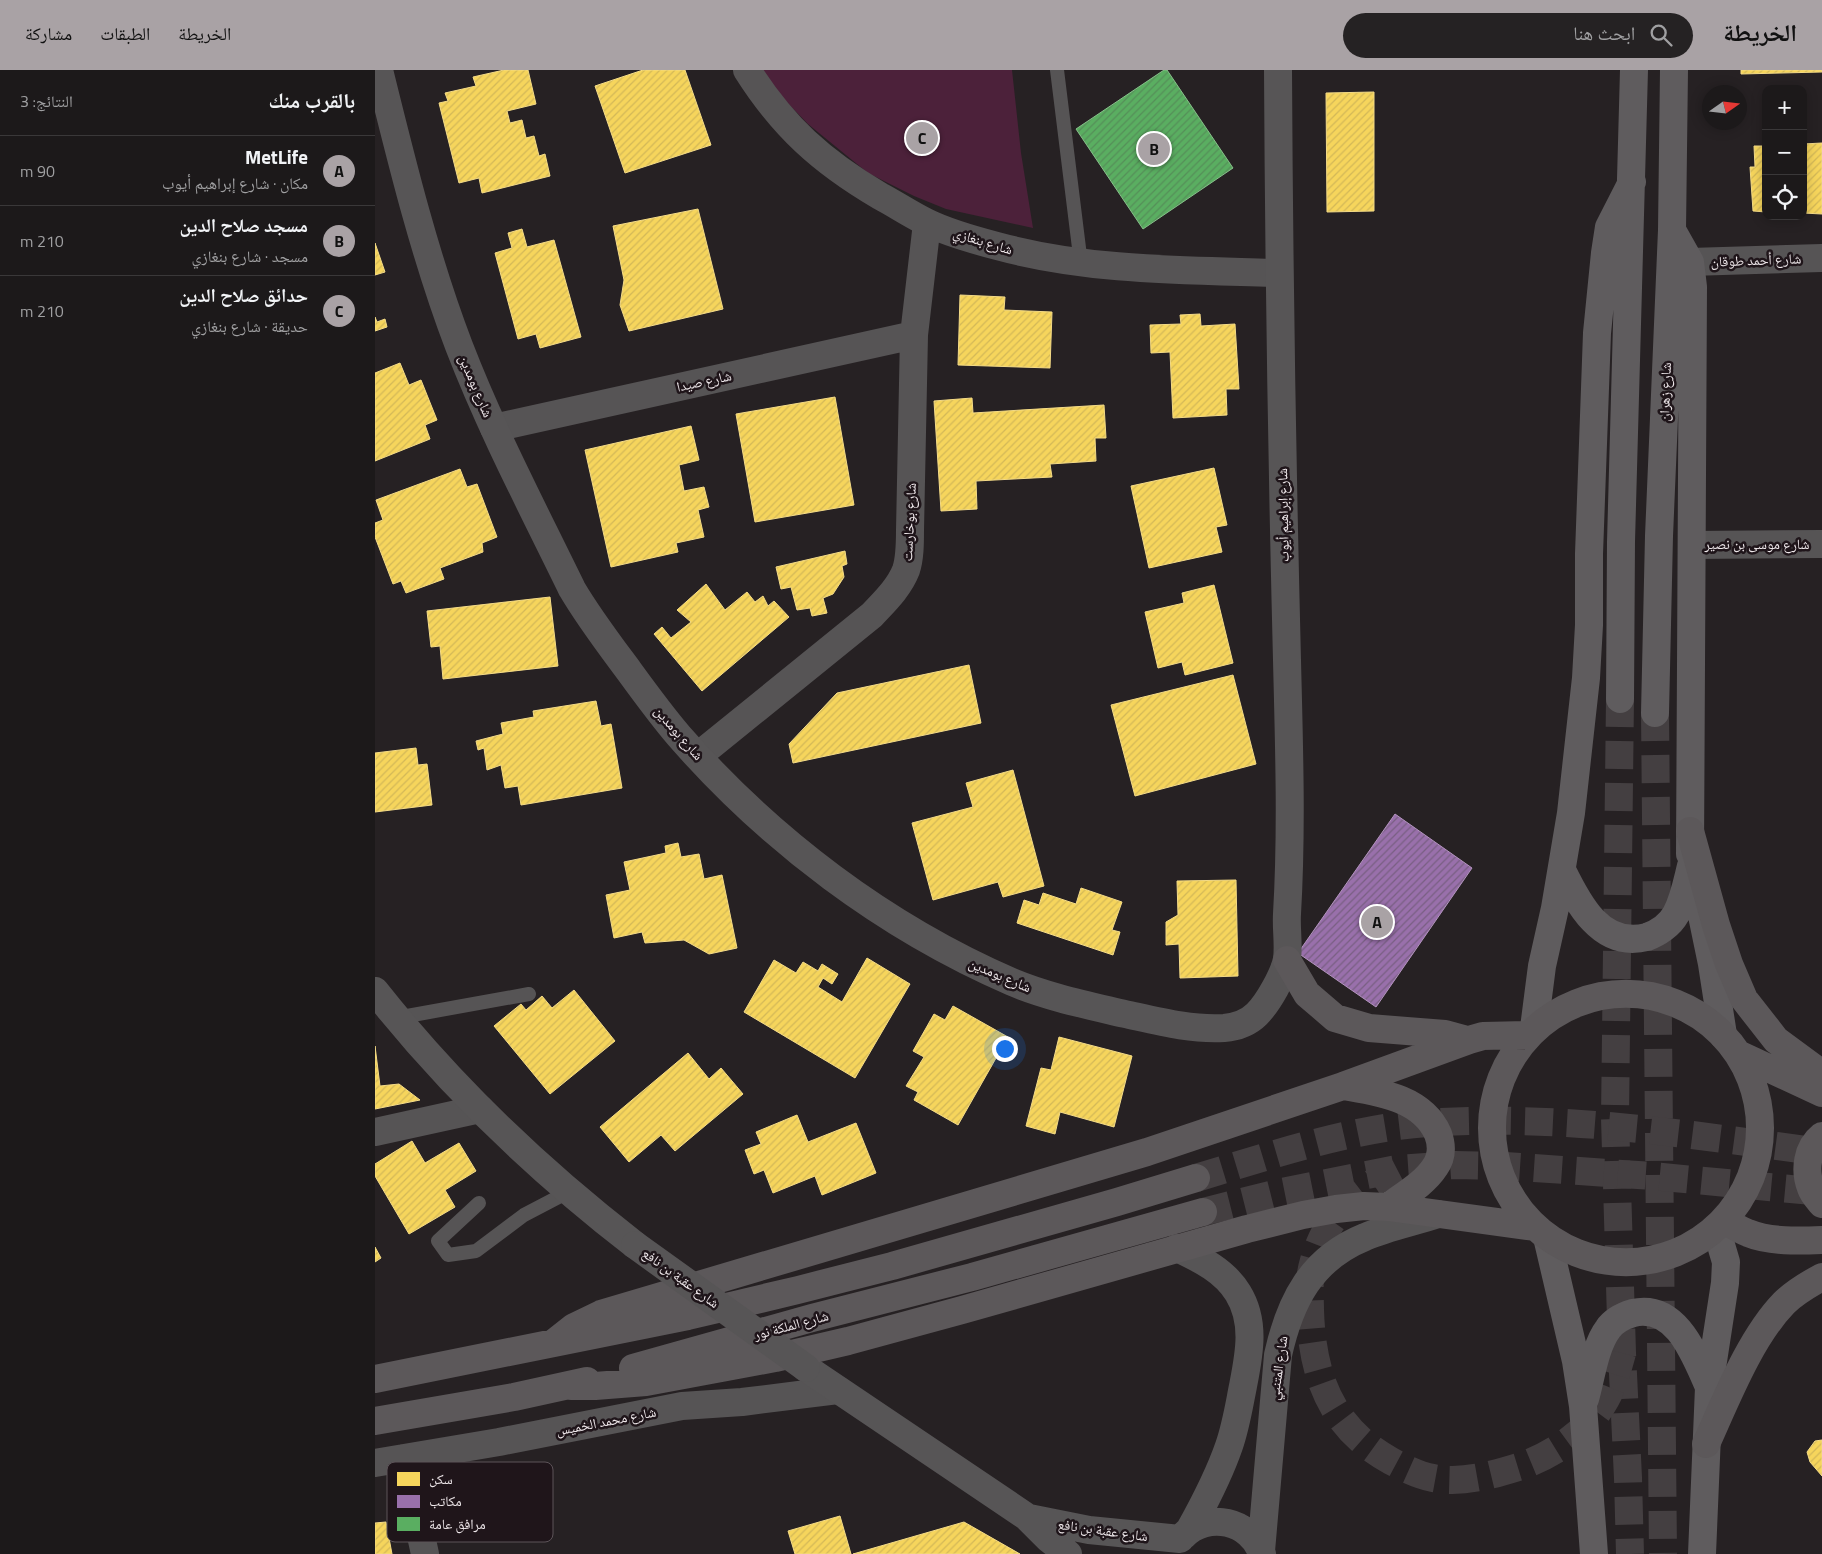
<!DOCTYPE html>
<html lang="ar">
<meta charset="utf-8">
<style>
body{margin:0;font-family:"Titillium Web","Noto Naskh Arabic",sans-serif;background:#252223;color:#f1f3f6;direction:rtl}
.controls{position:absolute;right:15px;top:15px;display:grid;overflow:hidden;border-radius:10px;box-shadow:0 2px 12px #0003}
.controls button{width:45px;height:45px;display:grid;place-items:center;padding:0;border:0;border-bottom:1px solid #3a3839;background:#1c191a;color:#f1f3f6;font:25px sans-serif}
.compass{position:absolute;left:1327px;top:15px;width:45px;height:45px;border-radius:50%;background:#1c191a;box-shadow:0 2px 12px #0003;rotate:76deg}
.you{position:absolute;left:629px;top:978px;width:18px;height:18px;margin:-12px;border:4px solid #fff;border-radius:50%;background:#1a73e8;box-shadow:0 0 0 8px #1a73e833}
.badge{display:grid;place-items:center;width:32px;height:32px;border-radius:50%;background:#a9a2a5;color:#111;font-size:16px;font-weight:700}
.pin{position:absolute;translate:-50% -50%;border:2px solid #fff;box-shadow:0 1px 5px #0006}
.list{margin:0;padding:0;list-style:none}
h2{display:flex;justify-content:space-between;align-items:center;height:65px;margin:0;padding:0 20px;font-size:21px}
h2 small{font-size:16px;font-weight:400;color:#a0a0a2}
.list li{display:grid;grid-template-columns:32px 1fr auto;gap:15px;align-items:center;box-sizing:border-box;height:70px;padding:0 20px;border-top:1px solid #3a3839}
.list b{display:block;font-size:19px;white-space:nowrap}
.list p{margin:0;font-size:16px;white-space:nowrap;color:#a0a0a2}
.list em{font-size:16px;font-style:normal;color:#a0a0a2}
.icon{flex:none;width:28px;height:28px;fill:none;stroke:currentColor;stroke-width:2;stroke-linecap:round;stroke-linejoin:round}
.map{position:relative;flex:none;width:1447px;height:1484px;overflow:hidden;direction:ltr}
header{display:flex;align-items:center;gap:30px;box-sizing:border-box;height:70px;padding:0 25px;background:#a9a2a5;color:#111}
header strong{font-size:24px}
nav{display:flex;gap:28px;margin-inline-start:auto;font-size:18px}
.search{width:350px;height:45px;background:#252223;display:flex;align-items:center;gap:12px;box-sizing:border-box;padding:0 18px;border-radius:28px;color:#a0a0a2;font-size:19px}
main{display:flex}
aside{flex:1;background:#1c191a}
.map>svg:first-child{display:block}
.green{fill:#4c213a}
.homes{fill:url(#homes-hatch);stroke:#f4db87}
.offices{fill:url(#offices-hatch);stroke:#b394be}
.public{fill:url(#public-hatch);stroke:#87bf8a}
.lines{fill:none;stroke-linecap:round;stroke-linejoin:round}
.primary-tunnel{stroke:#443f41;stroke-width:28;stroke-dasharray:28 14;stroke-linecap:butt}
.highway-tunnel{stroke:#443f41;stroke-width:28;stroke-dasharray:28 14;stroke-linecap:butt}
.lane{stroke:#565455;stroke-width:14}
.street{stroke:#565455;stroke-width:28}
.secondary{stroke:#575556;stroke-width:28}
.primary{stroke:#5f5c5e;stroke-width:28}
.highway{stroke:#5c585a;stroke-width:28}
.secondary-bridge{stroke:#575556;stroke-width:28}
.labels{text-anchor:middle;stroke-width:5;stroke-linejoin:round;paint-order:stroke}
.street-label{font-size:14px;fill:#efe8eb;stroke:#1f151a}
.key{fill:#1f151a;stroke:#5d5459;stroke-width:1}
.key-label{font-size:14px;fill:#efe8eb}
</style>
<header>
<strong>الخريطة</strong>
<div class="search"><svg class="icon" aria-label="search" viewBox="0 0 24 24"><circle cx="10" cy="10" r="6"/><path d="M15 15l6 6"/></svg>ابحث هنا</div>
<nav><a>الخريطة</a><a>الطبقات</a><a>مشاركة</a></nav>
</header>
<main>
<div class="map">
<svg width="1447" height="1484" viewBox="0 0 1447 1484">
<defs>
<pattern id="homes-hatch" width="6" height="6" patternUnits="userSpaceOnUse" patternTransform="scale(1.25)"><rect width="6" height="6" fill="#f6d55c"/><path d="M-1 1l2-2M0 6l6-6M5 7l2-2" fill="none" stroke="#d3b858"/></pattern>
<pattern id="offices-hatch" width="6" height="6" patternUnits="userSpaceOnUse" patternTransform="scale(1.25)"><rect width="6" height="6" fill="#9970ab"/><path d="M-1 1l2-2M0 6l6-6M5 7l2-2" fill="none" stroke="#795f83"/></pattern>
<pattern id="public-hatch" width="6" height="6" patternUnits="userSpaceOnUse" patternTransform="scale(1.25)"><rect width="6" height="6" fill="#5aae61"/><path d="M-1 1l2-2M0 6l6-6M5 7l2-2" fill="none" stroke="#558f59"/></pattern>
</defs>
<rect width="100%" height="100%" fill="#262123"/>
<path class="green" d="M 386,0 L 637,0 L 646,83 L 658,158 L 571,139 L 539,126 L 493,103 L 433,54 L 399,19 Z"/>
<path class="homes" d="M 129,0 L 153,0 L 161,34 L 132,41 L 135,53 L 147,50 L 151,68 L 159,66 L 164,86 L 170,84 L 175,106 L 107,123 L 104,108 L 84,113 L 64,33 L 73,31 L 70,23 L 101,16 L 98,7 Z
M 268,0 L 310,0 L 336,75 L 250,103 L 220,16 Z
M 1366,0 L 1447,0 L 1447,2 L 1366,4 Z
M 999,22 L 999,141 L 952,142 L 951,23 Z
M 1447,73 L 1447,144 L 1428,143 L 1428,74 Z
M 1379,76 L 1391,76 L 1391,142 L 1378,141 L 1375,97 L 1380,97 Z
M 323,139 L 348,239 L 254,261 L 245,235 L 249,210 L 238,156 Z
M 147,159 L 152,177 L 179,170 L 206,267 L 165,278 L 161,264 L 143,269 L 120,183 L 137,178 L 133,163 Z
M 0,173 L 10,202 L 0,205 Z
M 585,225 L 630,227 L 629,240 L 677,242 L 675,298 L 583,295 Z
M 825,244 L 826,256 L 860,254 L 864,319 L 851,319 L 852,345 L 798,348 L 795,282 L 776,283 L 775,255 L 806,254 L 805,245 Z
M 0,247 L 2,252 L 10,249 L 12,257 L 0,261 Z
M 25,293 L 34,315 L 46,310 L 62,350 L 50,355 L 55,369 L 0,391 L 0,303 Z
M 460,327 L 479,435 L 380,452 L 361,344 Z
M 597,328 L 598,343 L 729,335 L 731,368 L 720,368 L 721,391 L 675,394 L 677,407 L 601,411 L 602,439 L 566,441 L 559,331 Z
M 316,356 L 324,390 L 304,395 L 309,421 L 329,417 L 334,437 L 323,440 L 329,467 L 301,473 L 303,482 L 236,497 L 210,380 Z
M 839,398 L 852,455 L 841,457 L 847,482 L 774,498 L 756,416 Z
M 85,399 L 92,417 L 102,414 L 122,467 L 107,473 L 108,482 L 65,498 L 69,509 L 31,523 L 26,511 L 18,514 L 0,467 L 0,453 L 8,450 L 1,430 Z
M 470,481 L 472,494 L 467,496 L 469,507 L 458,524 L 448,528 L 452,543 L 437,546 L 435,538 L 422,540 L 416,517 L 406,519 L 401,497 Z
M 331,514 L 350,540 L 372,522 L 380,532 L 388,526 L 393,536 L 399,531 L 414,547 L 327,621 L 279,564 L 287,557 L 296,568 L 316,552 L 302,540 Z
M 839,515 L 858,593 L 810,605 L 807,592 L 783,598 L 770,542 L 809,533 L 807,523 Z
M 175,527 L 183,596 L 68,609 L 65,576 L 56,577 L 52,541 Z
M 594,595 L 606,653 L 418,693 L 414,674 L 462,623 Z
M 858,605 L 881,694 L 760,726 L 736,635 Z
M 221,631 L 226,656 L 236,654 L 247,718 L 146,735 L 143,716 L 130,718 L 126,695 L 112,700 L 109,678 L 103,680 L 101,671 L 128,664 L 126,653 L 159,647 L 158,641 Z
M 41,678 L 43,695 L 52,694 L 57,735 L 0,742 L 0,683 Z
M 638,700 L 669,816 L 628,827 L 623,812 L 558,830 L 537,753 L 598,737 L 591,713 Z
M 303,773 L 306,787 L 324,784 L 329,809 L 347,805 L 362,878 L 334,884 L 309,870 L 270,873 L 267,862 L 239,868 L 231,825 L 255,820 L 249,792 L 291,783 L 290,776 Z
M 861,810 L 863,906 L 805,908 L 804,874 L 791,875 L 791,852 L 803,845 L 802,811 Z
M 706,818 L 747,832 L 737,860 L 745,862 L 738,885 L 642,853 L 649,830 L 664,835 L 668,823 L 701,834 Z
M 492,888 L 535,914 L 480,1008 L 369,942 L 399,890 L 421,903 L 428,892 L 443,901 L 447,894 L 463,904 L 457,914 L 448,908 L 443,917 L 467,932 Z
M 199,920 L 240,971 L 175,1024 L 119,956 L 146,934 L 151,940 L 167,926 L 177,938 Z
M 578,936 L 633,967 L 583,1055 L 539,1030 L 543,1022 L 531,1016 L 549,987 L 538,981 L 559,944 L 570,950 Z
M 684,967 L 757,986 L 739,1057 L 685,1042 L 680,1064 L 651,1056 L 666,998 L 676,1000 Z
M 0,976 L 5,1016 L 24,1014 L 45,1030 L 0,1039 Z
M 313,983 L 334,1009 L 346,998 L 368,1024 L 300,1081 L 286,1065 L 254,1092 L 225,1057 Z
M 422,1045 L 433,1072 L 481,1053 L 501,1103 L 447,1125 L 440,1106 L 398,1123 L 389,1100 L 379,1104 L 370,1080 L 386,1074 L 381,1062 Z
M 37,1071 L 50,1093 L 84,1073 L 101,1101 L 70,1120 L 80,1137 L 34,1164 L 0,1106 L 0,1094 Z
M 0,1177 L 6,1188 L 0,1192 Z
M 1447,1370 L 1447,1406 L 1435,1392 L 1432,1382 L 1440,1371 Z
M 465,1446 L 476,1484 L 420,1484 L 413,1461 Z
M 11,1452 L 17,1484 L 0,1484 L 0,1453 Z
M 589,1452 L 645,1484 L 478,1484 Z"/>
<path class="offices" d="M 1020,744 L 1097,798 L 1001,937 L 923,883 Z"/>
<path class="public" d="M 789,0 L 792,0 L 858,98 L 768,159 L 701,59 Z"/>
<g class="lines">
<path class="primary-tunnel" d="M 1245,629 L 1240,1048 L 1247,1283 L 1253,1408 L 1255,1484
M 1280,643 L 1288,1484"/>
<path class="highway-tunnel" d="M 1022,1099 C 995,1113 973,1128 956,1153 C 945,1168 937,1192 935,1210 C 934,1220 935,1230 935,1240 C 937,1306 956,1358 1016,1391 C 1029,1398 1043,1405 1058,1408 C 1086,1414 1117,1405 1143,1397 C 1183,1384 1222,1355 1237,1316 C 1241,1305 1244,1294 1247,1283
M 821,1108 C 887,1088 953,1066 1022,1056 C 1062,1051 1102,1050 1143,1051 C 1245,1053 1346,1069 1447,1082
M 828,1142 L 907,1122 L 1022,1099 L 1080,1095 L 1130,1096 L 1277,1106 L 1447,1122"/>
<path class="lane" d="M 682,0 L 706,194
M 21,948 L 154,924
M 104,1133 L 63,1171 L 73,1185 L 101,1181 L 149,1145 L 193,1122"/>
<path class="street" d="M 372,0 C 408,57 447,92 505,126 C 520,134 535,144 551,152 C 573,163 599,170 622,176 C 714,201 809,200 904,203
M 1315,192 L 1447,188
M 119,358 L 539,265
M 1317,475 L 1447,474
M 323,686 L 497,545 C 509,532 524,518 531,500 C 535,488 535,473 535,460 L 539,265 L 552,153
M 0,1062 L 105,1039
M 29,1388 L 50,1484
M 0,1393 L 124,1372 L 307,1336 L 367,1332 L 463,1320"/>
<path class="secondary" d="M 4,0 C 27,93 50,187 84,276 C 116,359 158,439 197,519 C 214,548 234,574 254,601 C 270,623 286,645 304,666 C 395,770 510,857 637,912 C 673,927 712,935 750,944 C 782,951 816,960 849,958 C 861,957 873,953 882,944 C 893,933 909,905 912,889 C 914,875 911,858 912,844 C 917,759 914,674 912,590 C 907,393 904,197 903,0
M 0,921 C 76,1017 163,1100 260,1175
M 802,1178 C 825,1189 849,1200 863,1223 C 881,1252 874,1285 868,1316 C 864,1336 861,1356 854,1376 C 844,1405 830,1432 815,1459
M 431,1298 L 652,1447 L 674,1469 L 693,1484
M 654,1448 L 714,1460 L 805,1469
M 808,1466 C 832,1441 876,1450 887,1484
M 886,1481 L 903,1285 C 915,1231 936,1189 990,1167 C 1013,1157 1039,1152 1063,1144"/>
<path class="primary" d="M 1297,160 L 1315,192 L 1318,217 L 1315,784
M 1245,629 L 1246,472 L 1259,0
M 1280,643 L 1284,466 L 1297,160 L 1299,0
M 1187,800 C 1203,833 1226,879 1272,867 C 1283,863 1295,855 1301,844 C 1309,829 1312,812 1316,796
M 1325,836 L 1337,894 L 1348,965
M 1159,958 L 1167,896 L 1180,838 L 1196,743 L 1211,608 L 1214,555 L 1214,484 L 1222,263 L 1230,183 L 1234,157 L 1257,112
M 1172,1167 L 1201,1291 L 1208,1336 L 1219,1484
M 1210,1329 C 1216,1308 1220,1276 1233,1259 C 1239,1250 1248,1246 1258,1243 C 1302,1233 1320,1286 1334,1317
M 1327,1484 L 1334,1317 L 1350,1213 L 1351,1192 L 1341,1158"/>
<path class="highway" d="M 1315,761 L 1341,855 L 1354,894 L 1369,929 L 1401,970 L 1447,1004
M 912,890 L 932,924 L 960,948 L 994,958 L 1070,964 L 1092,970
M1117 1058a134 134 0 1 1 268 0a134 134 0 1 1-268 0Z
M 1363,984 L 1447,1023
M 968,1016 C 1002,1022 1047,1027 1063,1064 C 1067,1075 1067,1087 1060,1097 C 1049,1114 1029,1125 1013,1137
M 1447,1066 C 1432,1078 1429,1100 1436,1118 C 1438,1124 1443,1129 1447,1134
M 1349,1150 C 1357,1155 1365,1160 1373,1163 C 1395,1172 1424,1171 1447,1170
M 180,1272 L 199,1257 L 226,1244 L 772,1082 L 968,1016 L 1094,970 L 1108,966 L 1153,965
M 258,1298 L 437,1248 L 597,1207 L 828,1142
M 0,1309 L 313,1246 L 423,1220 L 517,1196 L 742,1132 L 821,1108
M 196,1316 L 220,1316 L 271,1312 L 400,1288 L 473,1271 L 587,1240 L 872,1159 L 928,1145 L 961,1139 L 989,1136 L 1013,1137 L 1160,1157
M 0,1351 L 139,1327 L 212,1311
M 1331,1374 C 1351,1330 1375,1268 1409,1233 C 1420,1222 1434,1214 1447,1207"/>
<path class="secondary-bridge" d="M 260,1175 L 431,1298"/>
</g>
<g class="labels">
<g class="street-label">
<text transform="translate(608 171) rotate(17)" y="5">شارع بنغازي</text>
<text transform="translate(1381 190) rotate(-2)" y="5">شارع أحمد طوقان</text>
<text transform="translate(329 311) rotate(-12)" y="5">شارع صيدا</text>
<text transform="translate(101 316) rotate(67)" y="5">شارع بومدين</text>
<text transform="translate(1290 322) rotate(-88)" y="5">شارع زهران</text>
<text transform="translate(908 445) rotate(-91)" y="5">شارع إبراهيم أيوب</text>
<text transform="translate(534 452) rotate(-87)" y="5">شارع بوخارست</text>
<text x="1382" y="479">شارع موسى بن نصير</text>
<text transform="translate(304 663) rotate(49)" y="5">شارع بومدين</text>
<text transform="translate(625 905) rotate(23)" y="5">شارع بومدين</text>
<text transform="translate(306 1208) rotate(36)" y="5">شارع عقبة بن نافع</text>
<text transform="translate(416 1255) rotate(-15)" y="5">شارع الملكة نور</text>
<text transform="translate(903 1298) rotate(-82)" y="5">شارع المتنبي</text>
<text transform="translate(231 1351) rotate(-11)" y="5">شارع محمد الخميس</text>
<text transform="translate(728 1460) rotate(8)" y="5">شارع عقبة بن نافع</text>
</g>
</g>
<rect x="12" y="1392" width="166" height="80" rx="8" class="key"/>
<rect x="22" y="1402" width="23" height="14" fill="#f6d55c"/>
<rect x="22" y="1425" width="23" height="13" fill="#9970ab"/>
<rect x="22" y="1447" width="23" height="14" fill="#5aae61"/>
<g class="key-label">
<text x="54" y="1414">سكن</text>
<text x="54" y="1436">مكاتب</text>
<text x="54" y="1459">مرافق عامة</text>
</g>
</svg>
<div class="controls">
<button>+</button>
<button>−</button>
<button><svg class="icon" aria-label="locate" viewBox="0 0 24 24"><circle cx="12" cy="12" r="6"/><path d="M12 2v4M12 18v4M2 12h4M18 12h4"/></svg></button>
</div>
<svg class="compass" viewBox="-18 -18 36 36"><path d="M0-13l5 13h-10z" fill="#e53935"/><path d="M0 13l5-13h-10z" fill="#a0a0a2"/></svg>
<div class="you"></div>
<div class="pin badge" style="left:1002px;top:852px">A</div>
<div class="pin badge" style="left:779px;top:79px">B</div>
<div class="pin badge" style="left:547px;top:68px">C</div>
</div>
<aside>
<h2>بالقرب منك<small>النتائج: 3</small></h2>
<ul class="list">
<li><span class="badge">A</span><div><b>MetLife</b><p>مكان · شارع إبراهيم أيوب</p></div><em>90 m</em></li>
<li><span class="badge">B</span><div><b>مسجد صلاح الدين</b><p>مسجد · شارع بنغازي</p></div><em>210 m</em></li>
<li><span class="badge">C</span><div><b>حدائق صلاح الدين</b><p>حديقة · شارع بنغازي</p></div><em>210 m</em></li>
</ul>
</aside>
</main>
